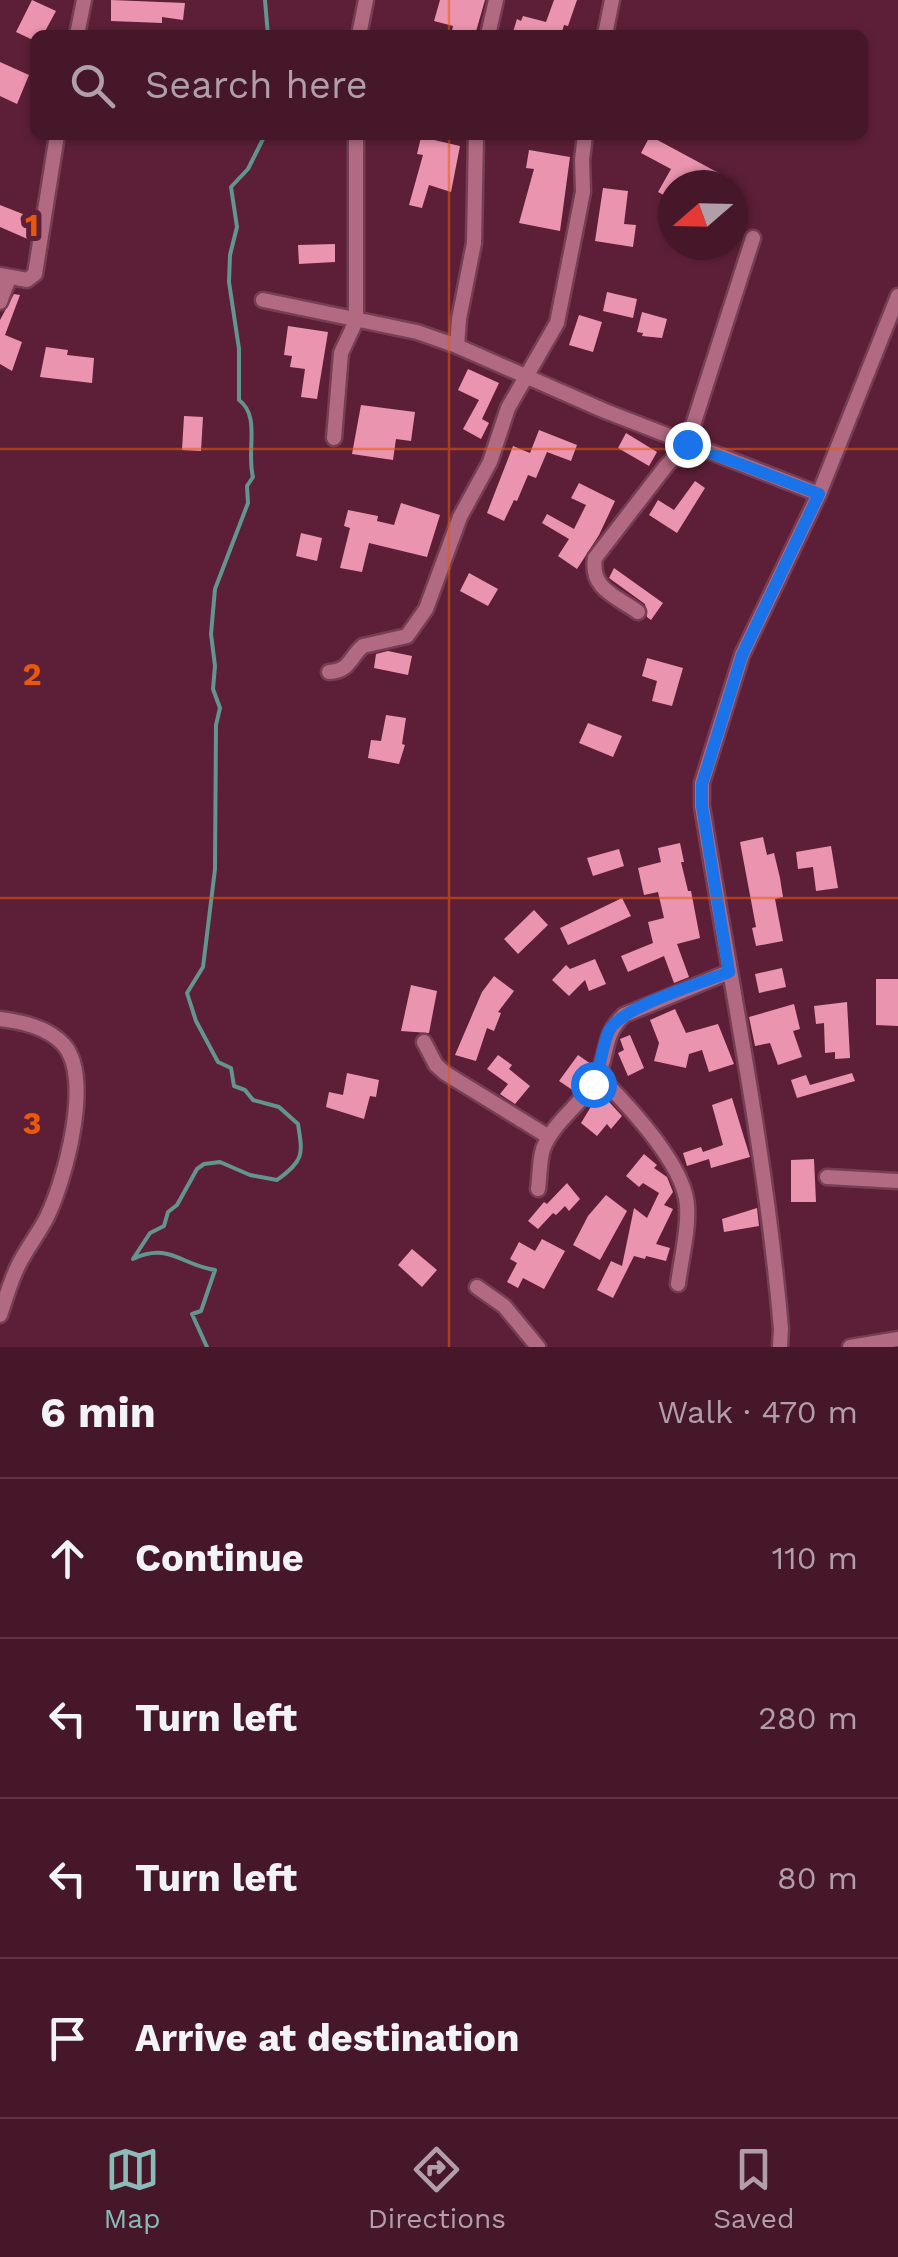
<!DOCTYPE html>
<meta charset="utf-8">
<style>
body{margin:0;font-family:"Work Sans",sans-serif;background:#4d2031;color:#f1f3f6}
.compass{position:absolute;left:658px;top:170px;width:90px;height:90px;border-radius:50%;background:#461729;box-shadow:0 2px 8px #0004;rotate:250deg}
.stop{position:absolute;width:30px;height:30px;margin:-22px;border:8px solid #1a73e8;border-radius:50%;background:#fff}
.stop.end{background:#1a73e8;border-color:#fff;box-shadow:0 2px 10px #0008}
.list{margin:0;padding:0;list-style:none}
h2{display:flex;justify-content:space-between;align-items:center;height:130px;margin:0;padding:0 40px;font-size:42px}
h2 small{font-size:32px;font-weight:400;color:#b09fa8}
.list li{display:grid;grid-template-columns:65px 1fr auto;gap:30px;align-items:center;box-sizing:border-box;height:160px;padding:0 40px;border-top:2px solid #5e3646}
.list b{display:block;font-size:38px;white-space:nowrap}
.list em{font-size:32px;font-style:normal;color:#b09fa8}
.icon{flex:none;width:55px;height:55px;fill:none;stroke:currentColor;stroke-width:2;stroke-linecap:round;stroke-linejoin:round}
.map{position:relative;flex:none;width:898px;height:1347px;overflow:hidden}
.search{position:absolute;background:#461729;box-shadow:0 2px 8px #0004;left:30px;right:30px;top:30px;height:110px;display:flex;align-items:center;gap:25px;box-sizing:border-box;padding:0 35px;border-radius:15px;color:#b09fa8;font-size:38px}
.sheet{height:770px;background:#461729}
nav{display:flex;justify-content:space-around;align-items:center;box-sizing:border-box;height:140px;border-top:2px solid #5e3646;background:#461729;font-size:28px;color:#b09fa8}
nav a{display:grid;justify-items:center;gap:5px}
nav .on{color:#8bbbb9}
.map>svg:first-child{display:block}
.lines{fill:none;stroke-linecap:round;stroke-linejoin:round}
.stream{stroke:#61958e;stroke-width:4}
.building{fill:#eb94b0}
.minor-casing{stroke:#753e55;stroke-width:19}
.minor{stroke:#b16a81;stroke-width:14}
.route{stroke:#1a73e8;stroke-width:12}
.grid{fill:none;stroke:#e8590c;stroke-width:2.5;stroke-opacity:0.55}
.grid-label{font-size:32px;text-anchor:middle;font-weight:bold;fill:#e8590c;stroke:#5d1f37;stroke-width:10;stroke-linejoin:round;paint-order:stroke}
</style>
<div class="map">
<svg width="898" height="1347" viewBox="0 0 898 1347">
<rect width="100%" height="100%" fill="#5d1f37"/>
<g class="lines">
<path class="stream" d="M 265,0 L 268,35
M 207,1347 L 192,1314 L 201,1311 L 215,1270 C 181,1265 169,1242 133,1259 L 150,1233 L 164,1226 L 168,1212 L 177,1205 L 197,1169 L 204,1164 L 220,1162 L 250,1175 L 277,1180 C 304,1160 303,1155 298,1124 L 279,1107 L 253,1100 L 245,1090 L 234,1086 L 231,1068 L 218,1062 L 196,1021 L 187,993 L 203,967 L 215,869 L 216,725 L 220,708 L 213,689 L 215,666 L 211,634 L 215,589 L 248,503 L 247,486 L 253,477 C 246,451 261,416 239,400 L 239,349 L 229,282 L 230,255 L 237,227 L 231,187 L 248,169 L 265,135"/>
</g>
<path class="building" d="M 32,0 L 56,11 L 43,35 L 35,35 L 35,41 L 16,32 Z
M 111,0 L 185,3 L 183,20 L 162,17 L 162,23 L 111,21 Z
M 440,0 L 485,0 L 475,35 L 451,35 L 453,26 L 434,21 Z
M 554,0 L 577,0 L 568,26 L 564,25 L 561,35 L 512,35 L 517,19 L 521,21 L 523,16 L 546,22 Z
M 0,62 L 29,75 L 17,104 L 0,96 Z
M 650,136 L 728,178 L 724,185 L 673,185 L 673,200 L 658,192 L 671,169 L 641,153 Z
M 421,137 L 460,146 L 451,192 L 429,185 L 422,208 L 409,205 L 423,155 L 417,154 Z
M 529,150 L 570,157 L 560,231 L 519,223 L 534,169 L 526,168 Z
M 603,188 L 628,191 L 624,224 L 636,225 L 633,247 L 595,241 Z
M 0,205 L 33,218 L 30,240 L 0,227 Z
M 335,244 L 335,262 L 299,264 L 298,245 Z
M 607,292 L 637,299 L 633,318 L 603,311 Z
M 14,294 L 20,295 L 5,335 L 22,342 L 12,371 L 0,364 L 0,320 Z
M 642,312 L 667,319 L 662,338 L 642,336 L 643,333 L 637,332 Z
M 579,315 L 602,322 L 593,352 L 569,345 Z
M 288,326 L 328,332 L 317,399 L 301,397 L 305,369 L 290,367 L 292,356 L 284,355 Z
M 46,347 L 68,350 L 67,355 L 94,358 L 92,383 L 40,377 Z
M 468,369 L 499,383 L 482,419 L 489,423 L 481,439 L 463,429 L 479,400 L 458,390 Z
M 361,405 L 415,412 L 411,441 L 396,439 L 393,460 L 352,454 Z
M 184,416 L 203,417 L 201,451 L 182,450 Z
M 539,430 L 577,445 L 571,461 L 547,452 L 536,478 L 528,475 L 517,501 L 514,500 L 504,521 L 487,513 L 513,446 L 530,453 Z
M 626,433 L 657,452 L 649,466 L 618,448 Z
M 695,481 L 705,488 L 677,533 L 649,515 L 658,500 L 674,510 Z
M 579,483 L 615,501 L 599,535 L 577,569 L 558,556 L 569,539 L 542,523 L 547,514 L 574,529 L 586,505 L 571,498 Z
M 401,503 L 440,515 L 427,557 L 369,543 L 362,572 L 340,568 L 350,528 L 344,526 L 348,510 L 378,516 L 377,521 L 394,525 Z
M 301,533 L 322,538 L 317,561 L 296,556 Z
M 614,568 L 663,603 L 651,620 L 647,617 L 645,604 L 609,578 Z
M 469,573 L 498,589 L 488,606 L 460,591 Z
M 388,651 L 412,656 L 408,675 L 374,668 L 376,654 Z
M 647,658 L 683,668 L 672,706 L 652,701 L 657,681 L 642,676 Z
M 386,715 L 406,718 L 402,744 L 405,745 L 399,764 L 368,758 L 371,740 L 381,741 Z
M 588,723 L 622,736 L 613,757 L 579,743 Z
M 763,837 L 767,855 L 774,853 L 780,878 L 783,897 L 775,899 L 783,941 L 756,946 L 752,928 L 756,927 L 740,842 Z
M 680,843 L 684,862 L 681,862 L 688,891 L 691,891 L 700,938 L 677,944 L 689,977 L 674,983 L 664,956 L 628,972 L 621,956 L 653,943 L 648,922 L 664,918 L 658,892 L 644,895 L 638,868 L 661,862 L 658,848 Z
M 831,846 L 838,888 L 816,891 L 813,867 L 798,869 L 796,852 Z
M 619,849 L 624,866 L 593,876 L 587,858 Z
M 622,898 L 631,916 L 568,945 L 560,928 Z
M 534,910 L 548,925 L 518,954 L 504,939 Z
M 595,959 L 606,984 L 589,991 L 585,980 L 569,996 L 552,980 L 566,965 L 570,969 Z
M 782,968 L 786,987 L 759,993 L 755,974 Z
M 494,976 L 514,991 L 498,1012 L 501,1013 L 494,1031 L 487,1028 L 476,1061 L 455,1055 L 482,992 Z
M 876,979 L 898,979 L 898,1026 L 876,1025 Z
M 411,985 L 437,991 L 429,1033 L 401,1031 Z
M 847,1002 L 850,1058 L 835,1059 L 835,1052 L 825,1053 L 824,1023 L 816,1024 L 814,1006 Z
M 794,1004 L 800,1029 L 793,1031 L 802,1057 L 778,1065 L 770,1043 L 755,1046 L 749,1017 Z
M 675,1009 L 686,1033 L 718,1024 L 734,1064 L 709,1072 L 702,1050 L 689,1054 L 686,1068 L 654,1061 L 659,1043 L 650,1020 Z
M 630,1035 L 644,1068 L 628,1076 L 618,1053 L 624,1050 L 620,1039 Z
M 498,1055 L 512,1065 L 509,1069 L 530,1086 L 515,1104 L 500,1094 L 508,1084 L 487,1069 Z
M 578,1055 L 591,1064 L 574,1091 L 559,1081 Z
M 347,1073 L 379,1080 L 376,1097 L 370,1096 L 364,1119 L 326,1107 L 329,1092 L 343,1095 Z
M 852,1073 L 855,1081 L 797,1098 L 791,1080 L 806,1075 L 810,1085 Z
M 600,1092 L 622,1116 L 611,1129 L 607,1124 L 597,1136 L 581,1123 Z
M 732,1098 L 750,1157 L 711,1168 L 709,1159 L 687,1166 L 683,1153 L 701,1147 L 703,1152 L 723,1145 L 712,1105 Z
M 644,1154 L 657,1165 L 654,1168 L 667,1177 L 673,1192 L 664,1205 L 673,1209 L 656,1244 L 670,1248 L 666,1261 L 646,1256 L 645,1259 L 634,1256 L 613,1298 L 597,1290 L 611,1261 L 622,1266 L 634,1208 L 647,1218 L 659,1193 L 643,1183 L 639,1187 L 626,1176 Z
M 814,1159 L 816,1202 L 791,1202 L 791,1160 Z
M 567,1183 L 580,1199 L 569,1211 L 565,1206 L 556,1215 L 553,1213 L 538,1229 L 528,1221 L 544,1202 L 547,1204 Z
M 606,1195 L 627,1211 L 600,1260 L 573,1245 L 588,1216 Z
M 757,1208 L 759,1226 L 724,1232 L 722,1219 Z
M 542,1239 L 565,1251 L 544,1289 L 523,1278 L 518,1288 L 507,1282 L 517,1263 L 510,1259 L 519,1242 L 535,1251 Z
M 412,1249 L 437,1270 L 422,1287 L 398,1265 Z"/>
<g class="lines">
<g class="minor-casing">
<path id="minor" d="M 77,35 L 84,0
M 359,35 L 366,0
M 488,35 L 496,0
M 605,35 L 612,0
M 0,275 L 27,280 L 35,274 L 57,135
M 263,300 L 417,332 L 457,346 L 605,411 L 819,494
M 0,302 L 9,278
M 457,346 L 459,319 L 474,243 L 476,135
M 334,438 L 341,353 L 356,321 L 356,135
M 638,612 C 616,596 590,589 595,558 L 666,466 L 687,444 L 753,238
M 329,672 C 350,671 349,658 363,646 L 407,636 L 426,609 L 460,517 L 490,462 L 508,408 L 557,323 L 583,192 L 582,160 L 585,135
M 0,1019 C 22,1022 48,1027 64,1045 C 93,1078 65,1180 47,1217 C 39,1233 27,1248 19,1264 C 11,1279 6,1298 0,1315
M 424,1042 L 436,1065 L 445,1073 L 549,1137
M 598,1075 C 626,1103 684,1164 687,1205 C 689,1230 681,1259 678,1284
M 827,1177 L 898,1181
M 538,1189 C 540,1176 539,1162 543,1149 C 553,1122 582,1104 596,1079 C 609,1055 602,1035 624,1015 L 729,972
M 477,1287 L 504,1306 L 538,1347
M 780,1347 L 781,1329 C 766,1153 730,980 702,806 L 702,783 L 742,655 L 819,494 L 898,296
M 850,1347 L 898,1339"/>
</g>
<use href="#minor" class="minor"/>
</g>
<g class="lines">
<path class="route" d="M 593,1084 C 602,1067 601,1048 609,1031 C 620,1007 702,983 729,972 L 702,806 L 702,784 L 742,655 L 819,494 L 687,444"/>
</g>
<path class="grid" d="M 449,0 L 449,35M 449,135 L 449,1347M 0,449 L 898,449M 0,898 L 898,898"/>
<g class="grid-label">
<text x="32" y="236">1</text>
<text x="32" y="685">2</text>
<text x="32" y="1134">3</text>
</g>
</svg>
<svg class="compass" viewBox="-18 -18 36 36"><path d="M0-13l5 13h-10z" fill="#e53935"/><path d="M0 13l5-13h-10z" fill="#b09fa8"/></svg>
<div class="stop" style="left:593px;top:1084px"></div>
<div class="stop end" style="left:687px;top:444px"></div>
<div class="search"><svg class="icon" aria-label="search" viewBox="0 0 24 24"><circle cx="10" cy="10" r="6"/><path d="M15 15l6 6"/></svg>Search here</div>
</div>
<section class="sheet">
<h2>6 min<small>Walk · 470 m</small></h2>
<ul class="list">
<li><svg class="icon" aria-label="ahead" viewBox="0 0 24 24"><path d="M12 20V5M6 11l6-6 6 6"/></svg><div><b>Continue</b></div><em>110 m</em></li>
<li><svg class="icon" aria-label="left" viewBox="0 0 24 24"><path d="M17 20v-9H6M10 6l-5 5 5 5"/></svg><div><b>Turn left</b></div><em>280 m</em></li>
<li><svg class="icon" aria-label="left" viewBox="0 0 24 24"><path d="M17 20v-9H6M10 6l-5 5 5 5"/></svg><div><b>Turn left</b></div><em>80 m</em></li>
<li><svg class="icon" aria-label="arrive" viewBox="0 0 24 24"><path d="M6 21V4h12l-3 4 3 4H6"/></svg><div><b>Arrive at destination</b></div></li>
</ul>
</section>
<nav>
<a class="on"><svg class="icon" aria-label="map" viewBox="0 0 24 24"><path d="M3 6l6-2 6 2 6-2v14l-6 2-6-2-6 2zM9 4v14M15 6v14"/></svg>Map</a>
<a><svg class="icon" aria-label="directions" viewBox="0 0 24 24"><path d="M12 3l9 9-9 9-9-9zM9 14v-3h6M13 9l2 2-2 2"/></svg>Directions</a>
<a><svg class="icon" aria-label="saved" viewBox="0 0 24 24"><path d="M7 4h10v16l-5-4-5 4z"/></svg>Saved</a>
</nav>
